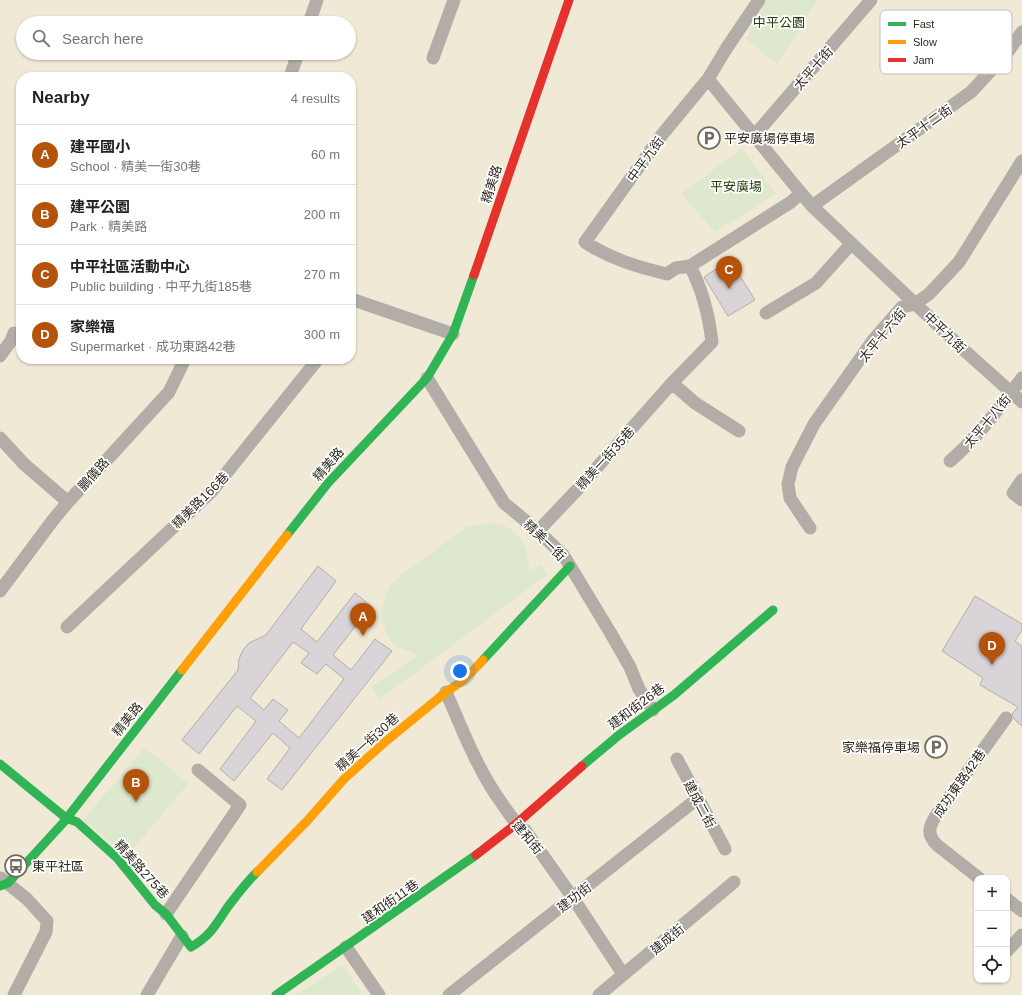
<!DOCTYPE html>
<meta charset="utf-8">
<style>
body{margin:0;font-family:Helvetica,"Noto Sans TC",sans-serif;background:#f2f2f2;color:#222}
.controls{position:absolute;right:12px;bottom:12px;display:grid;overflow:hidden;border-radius:8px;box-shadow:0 1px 3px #0004}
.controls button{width:36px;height:36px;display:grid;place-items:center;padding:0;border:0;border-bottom:1px solid #e0e0e0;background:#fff;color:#222;font:20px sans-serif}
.you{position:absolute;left:460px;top:671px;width:14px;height:14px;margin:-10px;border:3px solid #fff;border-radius:50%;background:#1a73e8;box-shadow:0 0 0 6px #1a73e833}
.badge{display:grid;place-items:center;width:26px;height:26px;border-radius:50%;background:#b45309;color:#fff;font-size:13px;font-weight:700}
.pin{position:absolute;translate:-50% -33px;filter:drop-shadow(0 1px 2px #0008)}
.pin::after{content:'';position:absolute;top:21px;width:14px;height:12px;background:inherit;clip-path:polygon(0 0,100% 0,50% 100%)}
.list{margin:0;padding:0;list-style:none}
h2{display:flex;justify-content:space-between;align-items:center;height:52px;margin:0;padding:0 16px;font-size:17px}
h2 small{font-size:13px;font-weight:400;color:#767676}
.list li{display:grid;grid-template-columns:26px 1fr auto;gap:12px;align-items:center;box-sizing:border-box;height:60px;padding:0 16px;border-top:1px solid #e0e0e0}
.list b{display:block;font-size:15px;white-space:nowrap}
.list p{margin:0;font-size:13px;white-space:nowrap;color:#767676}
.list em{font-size:13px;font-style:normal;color:#767676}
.icon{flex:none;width:22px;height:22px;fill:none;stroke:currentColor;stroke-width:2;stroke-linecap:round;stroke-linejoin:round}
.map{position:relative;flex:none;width:1022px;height:995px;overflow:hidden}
.search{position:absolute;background:#fff;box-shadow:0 1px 3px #0004;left:16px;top:16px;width:340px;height:44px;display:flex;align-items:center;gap:10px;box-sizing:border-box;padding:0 14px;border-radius:22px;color:#767676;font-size:15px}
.panel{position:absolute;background:#fff;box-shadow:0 1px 3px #0004;left:16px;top:72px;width:340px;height:292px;border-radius:16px}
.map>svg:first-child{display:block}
.green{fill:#dee8cc}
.building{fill:#d9d4d7;stroke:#b3aeac;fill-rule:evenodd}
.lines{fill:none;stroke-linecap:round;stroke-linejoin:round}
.street{stroke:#b3ada7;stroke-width:13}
.fast{stroke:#30b455;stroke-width:9}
.slow{stroke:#ff9f0a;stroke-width:9}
.jam{stroke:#e5322d;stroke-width:9}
.labels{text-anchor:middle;stroke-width:3.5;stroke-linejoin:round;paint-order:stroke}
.park-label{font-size:13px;fill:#1f3f09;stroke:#fff}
.street-label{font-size:13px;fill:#2f2a1d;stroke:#fff}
.poi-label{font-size:13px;fill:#2f2a1d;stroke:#fff;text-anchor:start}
.key{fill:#fff;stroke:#c1bfbb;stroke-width:1}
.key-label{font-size:11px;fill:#2f2a1d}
</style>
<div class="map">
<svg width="1022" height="995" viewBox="0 0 1022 995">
<rect width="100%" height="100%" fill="#f0e9d6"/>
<path class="green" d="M 767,0 L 818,0 L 777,64 L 746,39 Z
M 742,148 L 776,194 L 715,232 L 681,194 Z
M 489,523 C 518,524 529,546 529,572 L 540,564 L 548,574 L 380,699 L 371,687 L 418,655 L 400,648 L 391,642 L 386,632 L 382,620 L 381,610 L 390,585 L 401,575 L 467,527 Z
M 145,747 L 188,784 L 127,856 L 83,820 Z
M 342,965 L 363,995 L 296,995 Z"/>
<path class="building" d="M 730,260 L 755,300 L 728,316 L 704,277 Z
M 318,566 L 336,581 L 301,629 L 317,642 L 355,593 L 371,606 L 333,655 L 351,670 L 375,639 L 392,651 L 282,790 L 267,779 L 290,748 L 273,733 L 234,781 L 220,769 L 256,721 L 237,706 L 199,754 L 182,740 L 238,670 L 239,659 L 243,650 L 249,643 L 266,635 ZM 293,642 L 309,653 L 301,663 L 317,674 L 326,664 L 344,679 L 299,738 L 279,721 L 288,710 L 273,699 L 264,710 L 250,698 Z
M 975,596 L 1022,624 L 1022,630 L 1015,641 L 1022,646 L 1022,726 L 1014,719 L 1012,714 L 1018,707 L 980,685 L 983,678 L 942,651 Z"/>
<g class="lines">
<path class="street" d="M 759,0 L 726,49 L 708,79 L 661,136 L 585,242 C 610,259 638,267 667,274 L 676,268 L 690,266 L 791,202 L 801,193
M 309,23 L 317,0
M 433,58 L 454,0
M 290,77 L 298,53
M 708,79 L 791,181 L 812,206 L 965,351 L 1022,402
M 754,136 L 871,0
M 812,206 L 971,92 L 1007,53 L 1022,32
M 690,266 C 702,289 709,316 712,342 L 672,383 L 695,403 L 739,431
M 351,299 L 453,334
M 766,313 L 816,283 L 851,244
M 0,356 L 11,341 L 14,333
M 427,378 L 504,503 L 538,531 L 564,556 L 610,632 L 630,667 L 639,689 L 653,710
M 0,438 L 24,464 L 68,502
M 950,461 C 978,437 1000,407 1022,378
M 1022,480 L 1013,493 L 1022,500
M 810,528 L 790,498 L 788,484 L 792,467 L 814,424 L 874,339 L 902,307 L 915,304 L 929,294 L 959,262 L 1022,161
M 538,531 L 576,491 L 672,383
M 0,591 L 53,520 L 68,502 L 169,392 L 185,359
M 67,627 L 212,491 L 318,359
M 446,692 C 463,731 478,771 503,805 C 510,815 515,824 525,830 L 573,898 L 623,974
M 677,759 L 725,849
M 1,878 L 27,899 L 47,921 L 46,932 L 14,995
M 979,878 L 937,845 C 926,834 929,826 937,814 L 1006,718
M 1007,899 L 1022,911
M 166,914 L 240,805 L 198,770
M 346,947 L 379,995
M 1007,951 L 1022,935
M 147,995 L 182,936
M 449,995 L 697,799
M 599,995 L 734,882"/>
<path class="fast" d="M 287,535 L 328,483 L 427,378 L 453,334 L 474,275
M 483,660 L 570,566
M 0,764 L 66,818 L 77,822 L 117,858 L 155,905 L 166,914 L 191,947 C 210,936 215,926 227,908 C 236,896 246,883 257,872
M 582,766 L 619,735 L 674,695 L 773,610
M 0,886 L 8,883 L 63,823 L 182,670
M 276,995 L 476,855"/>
<path class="slow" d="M 182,670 L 287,535
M 257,872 L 307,821 L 344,779 L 385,742 L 446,692 L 464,680 L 483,660"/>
<path class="jam" d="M 474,275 L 569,0
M 476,855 L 516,824 L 582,766"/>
</g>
<defs>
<g id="parking-ring" transform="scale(1.15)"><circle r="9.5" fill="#fff" stroke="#736d5e" stroke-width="1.5"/><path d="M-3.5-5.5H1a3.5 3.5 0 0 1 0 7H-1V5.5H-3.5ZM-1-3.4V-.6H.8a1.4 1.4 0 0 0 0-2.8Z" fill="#736d5e"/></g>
<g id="bus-ring" transform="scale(1.15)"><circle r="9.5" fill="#fff" stroke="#736d5e" stroke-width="1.5"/><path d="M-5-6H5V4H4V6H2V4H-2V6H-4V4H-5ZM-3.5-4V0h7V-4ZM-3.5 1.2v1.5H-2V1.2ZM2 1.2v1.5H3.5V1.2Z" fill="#736d5e"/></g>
</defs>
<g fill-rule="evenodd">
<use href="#parking-ring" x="709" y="138"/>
<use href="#parking-ring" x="936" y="747"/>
<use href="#bus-ring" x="16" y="866"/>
</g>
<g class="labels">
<g class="park-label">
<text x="779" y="27">中平公園</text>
<text x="736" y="191">平安廣場</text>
</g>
<g class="street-label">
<text transform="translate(813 68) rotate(-49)" y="5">太平十街</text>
<text transform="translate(924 126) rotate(-35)" y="5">太平十二街</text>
<text transform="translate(645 159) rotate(-54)" y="5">中平九街</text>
<text transform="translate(491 184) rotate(-72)" y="5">精美路</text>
<text transform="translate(945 332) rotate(44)" y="5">中平九街</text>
<text transform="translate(882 335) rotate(-50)" y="5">太平十六街</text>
<text transform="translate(987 421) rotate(-50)" y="5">太平十八街</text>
<text transform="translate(605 458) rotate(-48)" y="5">精美一街35巷</text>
<text transform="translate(328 464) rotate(-49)" y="5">精美路</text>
<text transform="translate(93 474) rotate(-48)" y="5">鵬儀路</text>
<text transform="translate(200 500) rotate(-45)" y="5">精美路166巷</text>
<text transform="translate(545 540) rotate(44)" y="5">精美一街</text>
<text transform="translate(636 706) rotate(-37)" y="5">建和街26巷</text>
<text transform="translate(127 719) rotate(-51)" y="5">精美路</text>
<text transform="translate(367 742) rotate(-42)" y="5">精美一街30巷</text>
<text transform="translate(959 783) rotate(-55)" y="5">成功東路42巷</text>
<text transform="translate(700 804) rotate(62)" y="5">建成二街</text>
<text transform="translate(528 837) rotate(50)" y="5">建和街</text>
<text transform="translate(142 869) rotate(48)" y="5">精美路275巷</text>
<text transform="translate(574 897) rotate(-38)" y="5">建功街</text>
<text transform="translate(390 901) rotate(-35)" y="5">建和街11巷</text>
<text transform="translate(667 939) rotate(-40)" y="5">建成街</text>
</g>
<g class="poi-label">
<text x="724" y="143">平安廣場停車場</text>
<text x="920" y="752" text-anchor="end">家樂福停車場</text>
<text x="32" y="871">東平社區</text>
</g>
</g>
<rect x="880" y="10" width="132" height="64" rx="6" class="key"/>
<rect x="888" y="22" width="18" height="4" fill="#30b455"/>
<rect x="888" y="40" width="18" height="4" fill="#ff9f0a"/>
<rect x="888" y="58" width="18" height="4" fill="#e5322d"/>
<g class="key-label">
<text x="913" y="28">Fast</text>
<text x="913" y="46">Slow</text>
<text x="913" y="64">Jam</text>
</g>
</svg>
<div class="controls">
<button>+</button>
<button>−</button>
<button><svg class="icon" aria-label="locate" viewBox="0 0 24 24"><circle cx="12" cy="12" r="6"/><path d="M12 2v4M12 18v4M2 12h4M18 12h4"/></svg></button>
</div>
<div class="you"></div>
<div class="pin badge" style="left:363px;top:636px">A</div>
<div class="pin badge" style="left:136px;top:802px">B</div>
<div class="pin badge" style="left:729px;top:289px">C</div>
<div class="pin badge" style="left:992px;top:665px">D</div>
<div class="search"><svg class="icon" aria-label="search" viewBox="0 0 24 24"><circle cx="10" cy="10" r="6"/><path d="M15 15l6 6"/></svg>Search here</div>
<section class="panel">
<h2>Nearby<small>4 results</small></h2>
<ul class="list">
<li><span class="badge">A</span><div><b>建平國小</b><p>School · 精美一街30巷</p></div><em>60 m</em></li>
<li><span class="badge">B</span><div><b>建平公園</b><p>Park · 精美路</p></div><em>200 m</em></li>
<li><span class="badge">C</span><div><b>中平社區活動中心</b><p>Public building · 中平九街185巷</p></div><em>270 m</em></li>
<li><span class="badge">D</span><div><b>家樂福</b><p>Supermarket · 成功東路42巷</p></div><em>300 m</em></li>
</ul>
</section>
</div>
